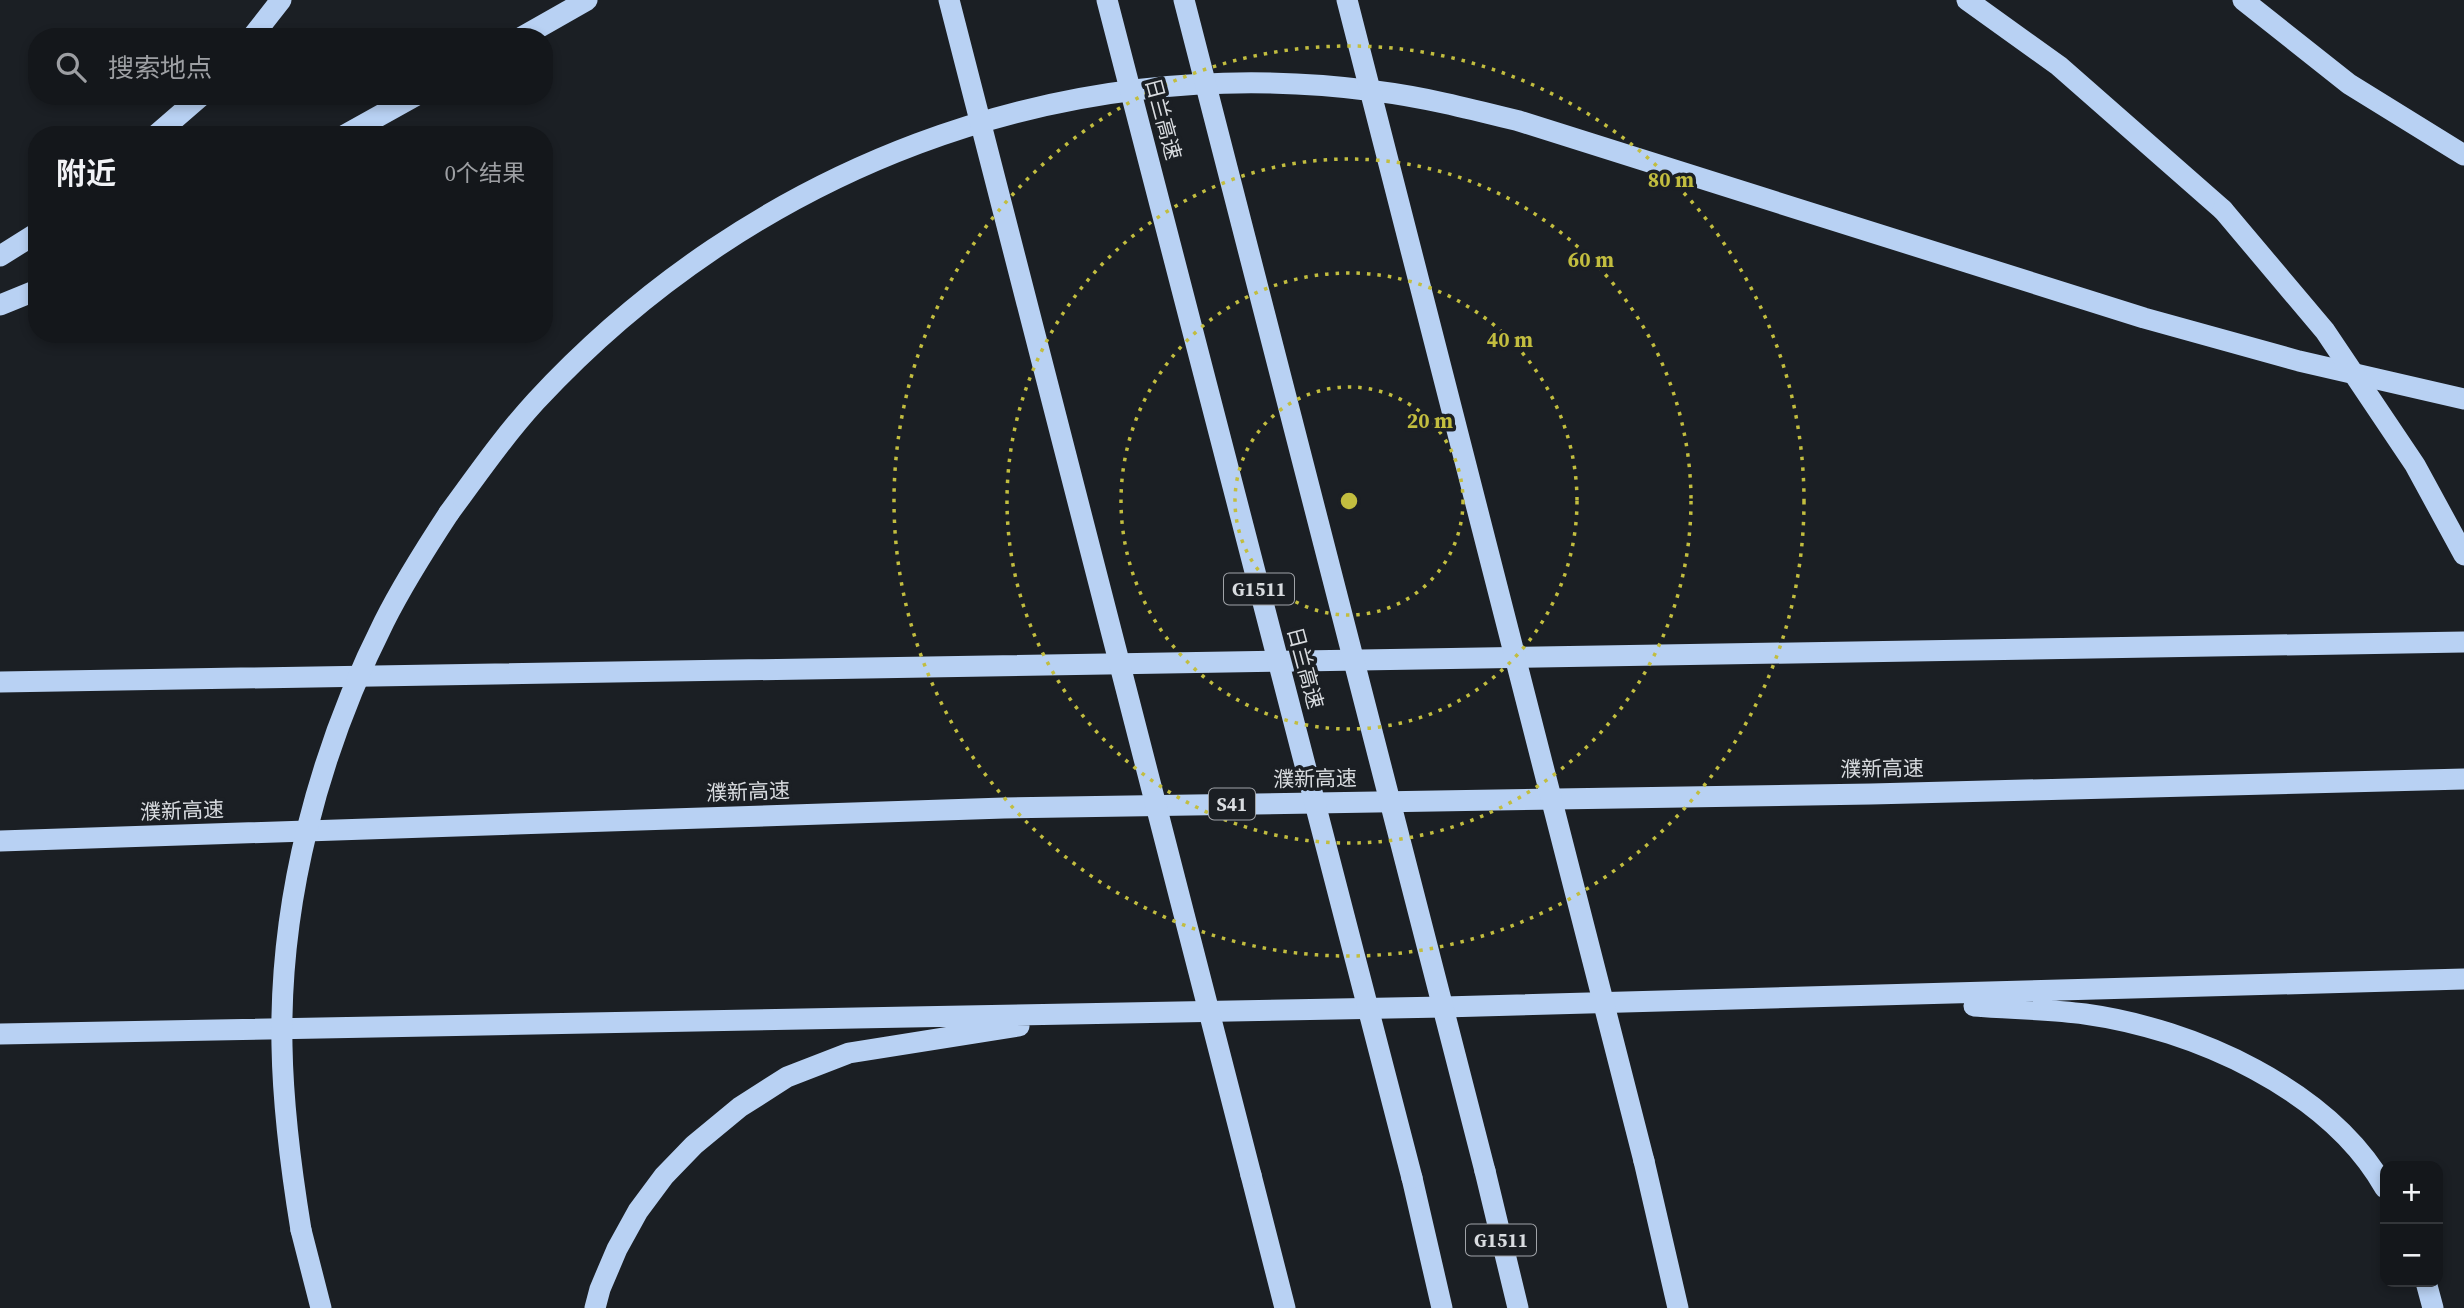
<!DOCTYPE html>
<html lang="zh">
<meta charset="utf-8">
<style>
body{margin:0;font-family:"Source Serif 4","Noto Sans SC",serif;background:#212428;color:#f1f3f6}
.controls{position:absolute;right:21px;bottom:21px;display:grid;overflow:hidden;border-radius:14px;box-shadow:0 4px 10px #0003}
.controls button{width:63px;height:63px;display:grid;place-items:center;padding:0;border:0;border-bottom:2px solid #33363a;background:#14171b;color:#f1f3f6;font:35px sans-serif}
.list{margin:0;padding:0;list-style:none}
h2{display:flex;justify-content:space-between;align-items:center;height:91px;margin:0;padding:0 28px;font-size:30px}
h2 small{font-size:23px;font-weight:400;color:#9d9fa3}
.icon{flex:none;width:38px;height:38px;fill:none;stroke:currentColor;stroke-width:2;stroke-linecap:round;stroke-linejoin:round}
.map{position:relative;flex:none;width:2464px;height:1308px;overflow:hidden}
.search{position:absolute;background:#14171b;box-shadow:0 4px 10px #0003;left:28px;top:28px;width:525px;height:77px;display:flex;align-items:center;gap:18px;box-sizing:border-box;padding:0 24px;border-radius:28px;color:#9d9fa3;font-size:26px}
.panel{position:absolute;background:#14171b;box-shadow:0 4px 10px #0003;left:28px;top:126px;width:525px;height:217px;border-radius:28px}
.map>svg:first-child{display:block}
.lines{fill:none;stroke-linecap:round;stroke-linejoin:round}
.motorway{stroke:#b8d1f3;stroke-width:21}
.motorway-bridge{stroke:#b8d1f3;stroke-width:21}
.ring{fill:none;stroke:#c2bd3f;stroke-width:3.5;stroke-dasharray:3.5 7}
.labels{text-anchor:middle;stroke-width:7;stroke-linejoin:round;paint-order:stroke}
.shield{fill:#1b1f24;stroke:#a0a3a8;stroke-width:2}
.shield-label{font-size:19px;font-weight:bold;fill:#d9dce0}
.street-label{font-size:21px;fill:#d9dce0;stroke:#1b1f24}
.centre{fill:#c2bd3f;stroke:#1b1f24;stroke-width:3.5}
.ring-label{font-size:21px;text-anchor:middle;font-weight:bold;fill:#c2bd3f;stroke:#1b1f24;stroke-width:7;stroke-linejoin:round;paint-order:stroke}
</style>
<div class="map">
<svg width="2464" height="1308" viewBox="0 0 2464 1308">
<rect width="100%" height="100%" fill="#1b1f24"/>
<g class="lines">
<path class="motorway" d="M 1967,0 L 2059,66 L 2223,210
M 2243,0 L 2349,84 L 2464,155
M 252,37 L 281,0
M 522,37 L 587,0
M 156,135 L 201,96
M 345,135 L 415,96
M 0,256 L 37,233
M 0,305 L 37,290
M 449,513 C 477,475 504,436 536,401 C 750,170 1060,49 1375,91 C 1424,97 1471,109 1519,121 L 2144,318 L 2299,361 L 2464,399
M 0,682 L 2464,642
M 0,841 L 1004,808 L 1871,794 L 2464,779
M 1974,1006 C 2011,1009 2049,1009 2085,1014 C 2194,1029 2329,1089 2385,1188
M 0,1034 C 821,1022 1643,1005 2464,979
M 1644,1161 L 1678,1308
M 1485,1171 L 1518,1308
M 1251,1175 L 1285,1308
M 1412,1178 L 1442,1308
M 301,1230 L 321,1308
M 2426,1282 L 2433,1308
M 595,1308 L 600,1289 L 617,1249 L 638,1211 L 664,1176 L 694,1145 L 740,1107 L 787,1077 L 849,1053 L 1019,1026"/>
<path class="motorway-bridge" d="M 949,0 L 1251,1175
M 1107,0 L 1412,1178
M 1184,0 L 1485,1171
M 1347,0 L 1644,1161
M 2223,210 L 2325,331 L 2415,465 L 2464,555
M 301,1230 C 291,1169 283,1108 282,1046 C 279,900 319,751 384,622 C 403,584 426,548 449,513"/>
</g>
<g class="ring">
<circle cx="1349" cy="501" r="114"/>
<circle cx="1349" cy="501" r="228"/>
<circle cx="1349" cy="501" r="342"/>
<circle cx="1349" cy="501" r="455"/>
</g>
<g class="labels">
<g class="shield">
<rect x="1224" y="573.5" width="70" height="31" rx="5"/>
<rect x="1209" y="788.5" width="46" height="31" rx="5"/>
<rect x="1466" y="1224.5" width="70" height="31" rx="5"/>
</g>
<g class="shield-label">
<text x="1259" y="596">G1511</text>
<text x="1232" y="811">S41</text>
<text x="1501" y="1247">G1511</text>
</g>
<g class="street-label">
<text transform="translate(1163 119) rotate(75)" y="7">日兰高速</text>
<text transform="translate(1305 668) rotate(75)" y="7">日兰高速</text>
<text transform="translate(1882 769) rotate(-1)" y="7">濮新高速</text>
<text transform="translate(1315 779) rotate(-1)" y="7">濮新高速</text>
<text transform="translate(748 792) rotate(-2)" y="7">濮新高速</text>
<text transform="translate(182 811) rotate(-2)" y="7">濮新高速</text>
</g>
</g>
<circle cx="1349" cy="501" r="10" class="centre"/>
<g class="ring-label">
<text x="1671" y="187">80 m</text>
<text x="1591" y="267">60 m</text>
<text x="1510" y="347">40 m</text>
<text x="1430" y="428">20 m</text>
</g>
</svg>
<div class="controls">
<button>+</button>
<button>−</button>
</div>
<div class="search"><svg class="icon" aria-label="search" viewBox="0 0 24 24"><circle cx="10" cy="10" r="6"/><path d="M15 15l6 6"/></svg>搜索地点</div>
<section class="panel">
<h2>附近<small>0个结果</small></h2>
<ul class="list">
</ul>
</section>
</div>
